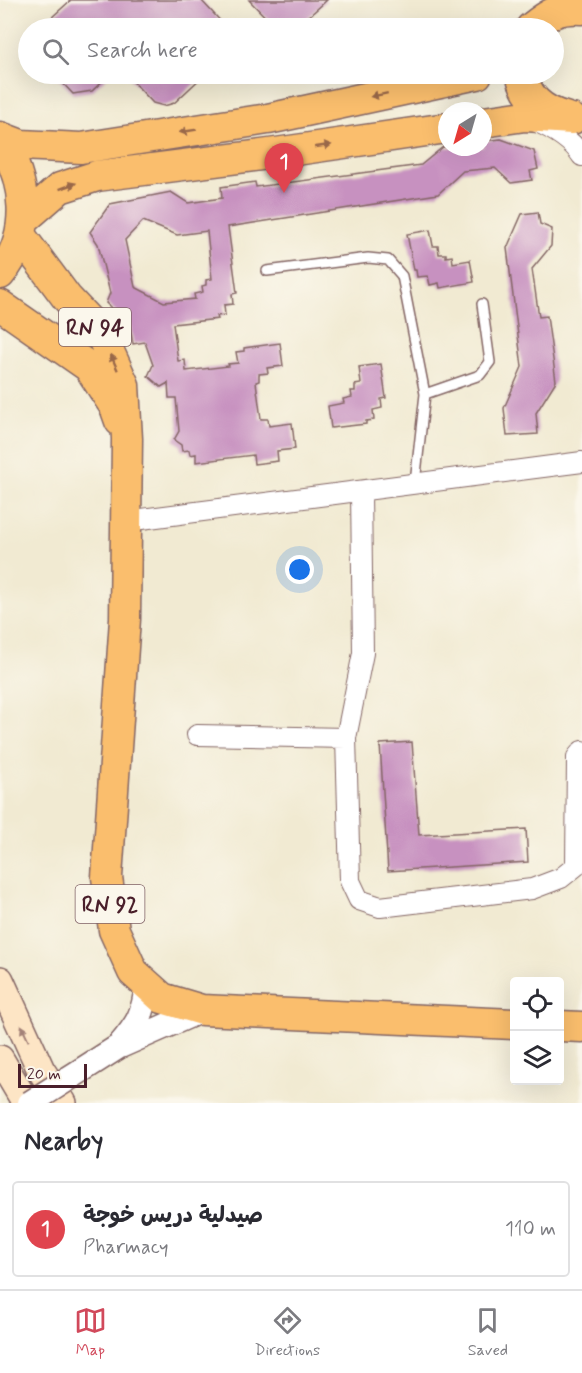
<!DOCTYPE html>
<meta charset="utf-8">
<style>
body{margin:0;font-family:Mynerve,"Playpen Sans Arabic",sans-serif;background:#f2f2f3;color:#2b2b33}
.controls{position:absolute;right:18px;bottom:18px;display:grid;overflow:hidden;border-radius:6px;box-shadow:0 6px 24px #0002}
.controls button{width:54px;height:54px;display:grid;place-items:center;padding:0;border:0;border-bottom:2px solid #e1e1e2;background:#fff;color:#2b2b33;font:30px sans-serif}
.compass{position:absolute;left:438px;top:102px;width:54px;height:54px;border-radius:50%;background:#fff;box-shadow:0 6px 24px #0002;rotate:217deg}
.scale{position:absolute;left:18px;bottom:15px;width:69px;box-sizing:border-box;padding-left:6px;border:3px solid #4a1f2b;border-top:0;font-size:16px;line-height:21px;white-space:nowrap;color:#4a1f2b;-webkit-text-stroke:4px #fbf7ec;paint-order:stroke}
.you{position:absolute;left:300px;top:570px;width:21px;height:21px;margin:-15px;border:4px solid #fff;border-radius:50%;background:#1a73e8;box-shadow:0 0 0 9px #1a73e833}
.badge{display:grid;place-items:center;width:39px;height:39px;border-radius:50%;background:#d1495b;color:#fff;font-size:20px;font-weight:700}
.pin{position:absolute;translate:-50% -50px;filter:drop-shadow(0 2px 3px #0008)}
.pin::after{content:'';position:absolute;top:32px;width:21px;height:18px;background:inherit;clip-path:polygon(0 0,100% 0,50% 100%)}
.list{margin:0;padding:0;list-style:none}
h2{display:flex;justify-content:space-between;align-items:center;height:78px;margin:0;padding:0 24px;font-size:26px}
h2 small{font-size:20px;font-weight:400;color:#7c7c81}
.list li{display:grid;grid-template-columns:39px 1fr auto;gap:18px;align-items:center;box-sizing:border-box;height:96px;margin:0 12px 12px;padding:0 12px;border:2px solid #e1e1e2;border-radius:6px}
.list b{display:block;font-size:22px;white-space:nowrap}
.list p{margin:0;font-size:20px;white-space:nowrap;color:#7c7c81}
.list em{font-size:20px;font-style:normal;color:#7c7c81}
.icon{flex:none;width:33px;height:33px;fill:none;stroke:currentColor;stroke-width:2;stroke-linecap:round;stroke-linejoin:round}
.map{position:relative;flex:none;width:582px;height:1103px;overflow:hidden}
.search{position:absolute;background:#fff;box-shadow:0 6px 24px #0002;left:18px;right:18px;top:18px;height:66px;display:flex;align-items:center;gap:15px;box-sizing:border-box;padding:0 21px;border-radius:33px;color:#7c7c81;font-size:22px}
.sheet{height:186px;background:#fff}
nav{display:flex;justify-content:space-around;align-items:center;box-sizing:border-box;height:84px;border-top:2px solid #e1e1e2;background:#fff;font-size:16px;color:#7c7c81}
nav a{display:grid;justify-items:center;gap:3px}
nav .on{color:#d1495b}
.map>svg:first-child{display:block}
.building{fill:#c791c0;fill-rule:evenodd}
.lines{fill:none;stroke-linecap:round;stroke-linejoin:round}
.service-casing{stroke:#846665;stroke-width:12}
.minor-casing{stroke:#846665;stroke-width:22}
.tertiary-casing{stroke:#846665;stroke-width:27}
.secondary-casing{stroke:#846665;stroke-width:30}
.primary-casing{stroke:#846665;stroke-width:33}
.service{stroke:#fff;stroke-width:9}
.minor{stroke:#fff;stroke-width:20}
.tertiary{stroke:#fff;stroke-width:24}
.secondary{stroke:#fde5c5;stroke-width:27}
.primary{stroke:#fabe6d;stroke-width:30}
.tertiary-bridge-casing{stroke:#846665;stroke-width:27;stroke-linecap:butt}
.tertiary-bridge{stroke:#fff;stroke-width:24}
.oneway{fill:#996749}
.oneway2{fill:#a48278}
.labels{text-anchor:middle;stroke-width:6;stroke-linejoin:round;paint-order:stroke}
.shield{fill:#fbf7ec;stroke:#7f6065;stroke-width:1.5}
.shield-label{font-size:22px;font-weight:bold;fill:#4a1f2b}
</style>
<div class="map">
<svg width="582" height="1103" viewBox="0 0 582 1103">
<rect width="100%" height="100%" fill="#fbf7ec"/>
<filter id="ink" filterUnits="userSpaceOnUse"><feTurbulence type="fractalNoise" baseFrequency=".0167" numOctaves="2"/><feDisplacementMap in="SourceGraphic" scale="12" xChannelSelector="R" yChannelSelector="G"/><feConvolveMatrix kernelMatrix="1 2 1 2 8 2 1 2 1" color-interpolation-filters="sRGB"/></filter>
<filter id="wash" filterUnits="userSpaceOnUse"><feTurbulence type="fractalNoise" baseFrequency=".008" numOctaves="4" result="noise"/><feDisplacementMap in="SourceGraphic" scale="24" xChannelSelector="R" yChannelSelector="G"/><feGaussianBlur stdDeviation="1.35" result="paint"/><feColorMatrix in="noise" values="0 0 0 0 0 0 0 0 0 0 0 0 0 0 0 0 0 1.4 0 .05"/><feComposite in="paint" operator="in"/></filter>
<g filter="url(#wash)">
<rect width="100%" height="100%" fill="#f1ead2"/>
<g id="blocks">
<path class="building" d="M 71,0 L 201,0 L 227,28 L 40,28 Z
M 249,0 L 327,0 L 296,28 L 276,28 Z
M 54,74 L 110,74 L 92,91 L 73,94 Z
M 126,74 L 205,74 L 174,103 L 164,106 L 153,103 Z
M 501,139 L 534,151 L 538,169 L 530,171 L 532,180 L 511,183 L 495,168 L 463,171 L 438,194 L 228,227 L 237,293 L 232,294 L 233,304 L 224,305 L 225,315 L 217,316 L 218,319 L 173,324 L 178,361 L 185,360 L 186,371 L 229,366 L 228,364 L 238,363 L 236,352 L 244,351 L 244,348 L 280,343 L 283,366 L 267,368 L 268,373 L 259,374 L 259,381 L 256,382 L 261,419 L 268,419 L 269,426 L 292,423 L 295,449 L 277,451 L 278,461 L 254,464 L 253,455 L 196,462 L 196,454 L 190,455 L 189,450 L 182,451 L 181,445 L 174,440 L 179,431 L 176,398 L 169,398 L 168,383 L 161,387 L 148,376 L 153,365 L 145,342 L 133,344 L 130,326 L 106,303 L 110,293 L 98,244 L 90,232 L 110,204 L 171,192 L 188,203 L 222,198 L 221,187 L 255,182 L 256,187 L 421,165 L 443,147 L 483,147 L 483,141 ZM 143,221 L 177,235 L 207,231 L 212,279 L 206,280 L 206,285 L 202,286 L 203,292 L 194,294 L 195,299 L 164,302 L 135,287 L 125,240 Z
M 538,212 L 540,224 L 552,229 L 551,246 L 532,269 L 539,317 L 547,316 L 556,381 L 536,413 L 538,434 L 507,436 L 504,408 L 522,367 L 507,248 L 522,214 Z
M 430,230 L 433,246 L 438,246 L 439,254 L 446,254 L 446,257 L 452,256 L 453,263 L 470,260 L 474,282 L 440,288 L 439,283 L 430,285 L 428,276 L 417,277 L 416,270 L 414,270 L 407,234 Z
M 381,364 L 386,398 L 381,399 L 382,408 L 373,410 L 374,420 L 366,421 L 366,424 L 331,428 L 328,406 L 344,403 L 343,399 L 352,397 L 351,391 L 355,391 L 355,385 L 361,384 L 359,367 Z
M 412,742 L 419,835 L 526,829 L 528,862 L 388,871 L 380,744 Z"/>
</g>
</g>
<g filter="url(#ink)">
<use href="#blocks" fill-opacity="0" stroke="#846665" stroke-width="1.5"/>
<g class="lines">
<g class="service-casing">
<path id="service" d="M 267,271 L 368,258 L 388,260 L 402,276 L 425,394 L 415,483
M 425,394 L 480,375 L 490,362 L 482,304"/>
</g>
<g class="minor-casing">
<path id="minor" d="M 535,121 C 553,129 571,139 582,156
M 361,491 L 363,653 L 346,738 L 350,881 L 359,900 L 380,907 L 532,889 L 561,878 L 576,866 L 577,757 L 582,751
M 126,521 L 582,462
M 197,735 L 346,738"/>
</g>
<g class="tertiary-casing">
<path id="tertiary" d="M 119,1046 C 138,1024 144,1014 147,984
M 118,1047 L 202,1010"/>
</g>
<g class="secondary-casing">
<path id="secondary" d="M 0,980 L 41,1070 L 63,1103
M 0,1059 L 26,1103"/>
</g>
<g class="primary-casing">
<path id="primary" d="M 531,28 C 549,14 558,7 582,9
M 521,74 C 527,97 541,111 565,117
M 483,122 L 525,116 L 572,119
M 0,137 L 21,145 L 81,148 L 268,119 L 477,74
M 0,140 C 27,179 33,235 0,274
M 22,221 L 60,188 L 97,176 L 269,154 L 447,128
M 20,235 L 67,298 L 101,334 L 124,385 L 127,439 L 125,619 L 107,877 L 114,930 L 133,972 L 162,998 L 202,1010 L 514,1024
M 0,305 L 89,367 L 115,407 L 120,421
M 560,1026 L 582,1027"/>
</g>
<use href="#service" class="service"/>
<use href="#minor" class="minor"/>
<use href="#tertiary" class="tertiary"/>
<use href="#secondary" class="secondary"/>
<use href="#primary" class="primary"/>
<g class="tertiary-bridge-casing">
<path id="tertiary-bridge" d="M 30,1103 L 118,1047"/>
</g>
<use href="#tertiary-bridge" class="tertiary-bridge"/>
</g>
<defs><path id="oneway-solid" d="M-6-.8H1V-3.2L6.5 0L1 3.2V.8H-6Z" transform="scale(1.5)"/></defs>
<g class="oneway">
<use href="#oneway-solid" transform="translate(379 95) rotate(168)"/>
<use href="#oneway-solid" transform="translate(188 131) rotate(171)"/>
<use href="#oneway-solid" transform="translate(323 146) rotate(-8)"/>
<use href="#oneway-solid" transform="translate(68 186) rotate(-20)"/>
<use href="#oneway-solid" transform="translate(114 362) rotate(-114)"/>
</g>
<use class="oneway2" href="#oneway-solid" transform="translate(25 1033) rotate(-115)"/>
</g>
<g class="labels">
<g class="shield">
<rect x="59" y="308" width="72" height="38" rx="4.5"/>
<rect x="75.5" y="885" width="69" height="38" rx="4.5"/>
</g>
<g class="shield-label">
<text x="95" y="335">RN 94</text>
<text x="110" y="912">RN 92</text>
</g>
</g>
</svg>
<div class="controls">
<button><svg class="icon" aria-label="locate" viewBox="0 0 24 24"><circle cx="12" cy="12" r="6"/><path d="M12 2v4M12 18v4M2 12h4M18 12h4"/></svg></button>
<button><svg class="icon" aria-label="layers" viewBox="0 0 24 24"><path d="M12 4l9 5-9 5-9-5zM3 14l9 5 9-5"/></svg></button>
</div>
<svg class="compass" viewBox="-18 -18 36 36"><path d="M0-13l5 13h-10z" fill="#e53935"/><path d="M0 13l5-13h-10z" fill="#7c7c81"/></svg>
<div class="scale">20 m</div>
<div class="you"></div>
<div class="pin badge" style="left:284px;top:193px;background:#e0444e">1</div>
<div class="search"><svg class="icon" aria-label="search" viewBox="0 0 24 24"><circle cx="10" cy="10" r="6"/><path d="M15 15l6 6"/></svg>Search here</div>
</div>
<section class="sheet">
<h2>Nearby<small></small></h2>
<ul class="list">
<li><span class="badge" style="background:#e0444e">1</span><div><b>صيدلية دريس خوجة</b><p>Pharmacy</p></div><em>110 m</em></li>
</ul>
</section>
<nav>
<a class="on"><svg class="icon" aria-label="map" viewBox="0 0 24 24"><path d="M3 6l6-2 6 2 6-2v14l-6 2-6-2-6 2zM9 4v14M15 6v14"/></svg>Map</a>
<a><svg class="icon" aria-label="directions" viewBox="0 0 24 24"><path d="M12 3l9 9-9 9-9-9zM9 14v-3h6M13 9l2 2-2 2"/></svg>Directions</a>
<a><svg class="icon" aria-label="saved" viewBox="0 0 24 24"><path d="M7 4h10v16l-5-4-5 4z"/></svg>Saved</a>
</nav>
